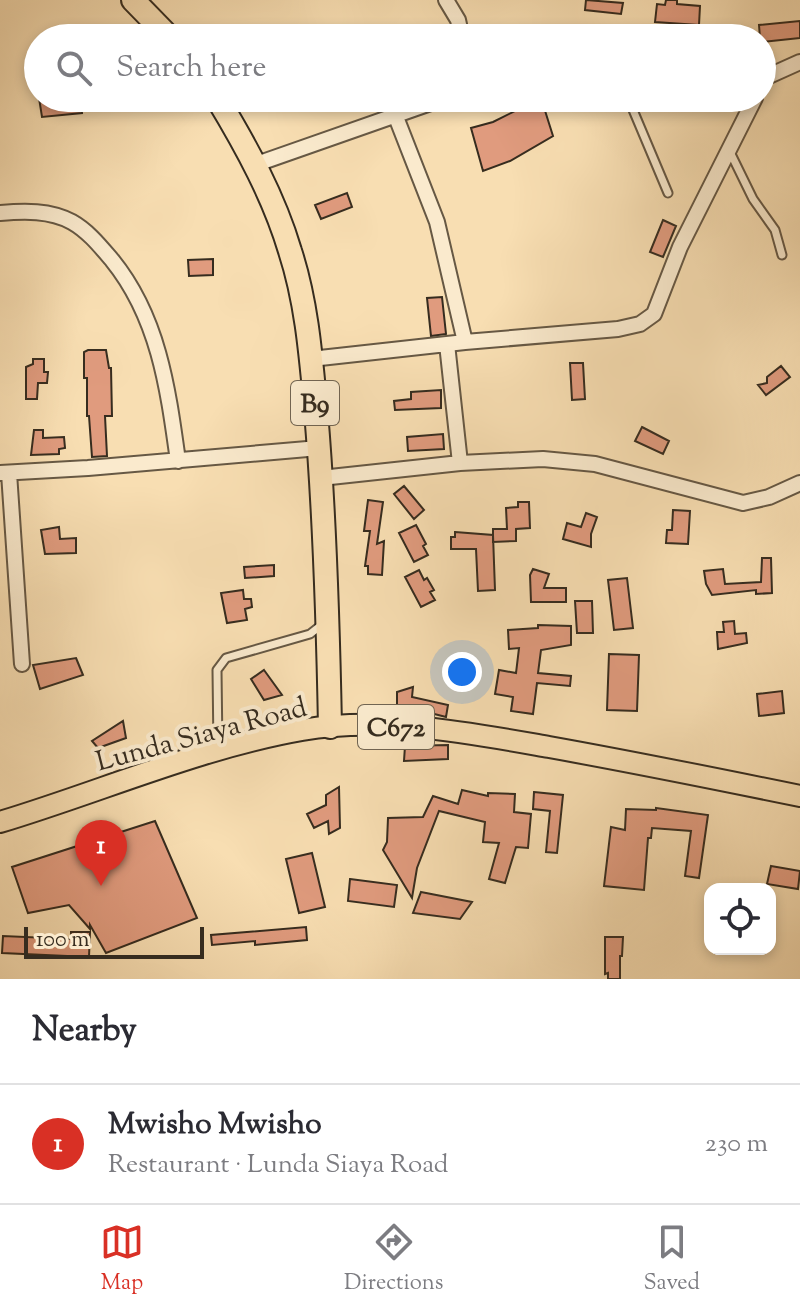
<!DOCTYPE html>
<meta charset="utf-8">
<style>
body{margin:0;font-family:"Sorts Mill Goudy",serif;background:#f7f7f7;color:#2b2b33}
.controls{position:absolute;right:24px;bottom:24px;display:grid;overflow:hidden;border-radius:16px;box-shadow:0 4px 12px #0003}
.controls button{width:72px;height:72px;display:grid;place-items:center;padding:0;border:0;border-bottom:2px solid #e1e1e2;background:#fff;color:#2b2b33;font:40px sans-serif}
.scale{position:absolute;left:24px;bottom:20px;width:180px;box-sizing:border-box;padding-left:8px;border:4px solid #362c1f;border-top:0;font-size:22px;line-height:28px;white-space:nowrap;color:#362c1f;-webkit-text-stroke:6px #faeacd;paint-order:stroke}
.you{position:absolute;left:462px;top:672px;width:28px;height:28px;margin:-20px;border:6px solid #fff;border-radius:50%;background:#1a73e8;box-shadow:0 0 0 12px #1a73e833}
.badge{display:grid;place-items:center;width:52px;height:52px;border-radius:50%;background:#d93025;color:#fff;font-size:26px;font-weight:700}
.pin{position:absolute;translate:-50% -66px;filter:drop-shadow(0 2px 4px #0008)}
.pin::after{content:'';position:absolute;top:42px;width:28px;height:24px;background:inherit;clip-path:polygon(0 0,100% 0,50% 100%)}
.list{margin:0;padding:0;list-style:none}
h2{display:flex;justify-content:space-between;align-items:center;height:104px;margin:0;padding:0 32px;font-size:34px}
h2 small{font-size:26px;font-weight:400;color:#7c7c81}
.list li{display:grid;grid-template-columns:52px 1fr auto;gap:24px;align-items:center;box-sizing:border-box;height:120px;padding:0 32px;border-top:2px solid #e1e1e2}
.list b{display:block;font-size:30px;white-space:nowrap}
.list p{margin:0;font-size:26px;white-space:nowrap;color:#7c7c81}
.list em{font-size:26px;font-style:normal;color:#7c7c81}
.icon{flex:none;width:44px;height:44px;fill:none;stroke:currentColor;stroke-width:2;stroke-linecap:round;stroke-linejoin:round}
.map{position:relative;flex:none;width:800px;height:979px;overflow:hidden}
.search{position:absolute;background:#fff;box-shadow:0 4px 12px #0003;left:24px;right:24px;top:24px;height:88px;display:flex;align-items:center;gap:20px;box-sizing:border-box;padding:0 28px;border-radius:44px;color:#7c7c81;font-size:30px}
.sheet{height:224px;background:#fff}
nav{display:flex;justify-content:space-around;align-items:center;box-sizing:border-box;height:112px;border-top:2px solid #e1e1e2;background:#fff;font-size:22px;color:#7c7c81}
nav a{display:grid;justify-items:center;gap:4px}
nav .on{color:#d93025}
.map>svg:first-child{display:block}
.building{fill:#e09b7e;stroke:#362c1f;stroke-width:2}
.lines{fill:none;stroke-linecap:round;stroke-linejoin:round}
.service-casing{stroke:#665844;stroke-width:11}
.minor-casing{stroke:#665844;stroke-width:18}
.primary-casing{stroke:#362c1f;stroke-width:24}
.trunk-casing{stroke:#362c1f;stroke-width:26}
.service{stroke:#faeacd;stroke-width:7}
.minor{stroke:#faeacd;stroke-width:14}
.primary{stroke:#f8deb2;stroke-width:20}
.trunk{stroke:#f8deb2;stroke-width:22}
.labels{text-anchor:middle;stroke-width:8;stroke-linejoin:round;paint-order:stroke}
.shield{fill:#faeacd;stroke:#716553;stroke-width:2}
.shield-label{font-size:26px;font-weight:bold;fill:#362c1f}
.street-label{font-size:28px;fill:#362c1f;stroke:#faeacd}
</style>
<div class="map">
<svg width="800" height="979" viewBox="0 0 800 979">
<rect width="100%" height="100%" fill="#f8deb2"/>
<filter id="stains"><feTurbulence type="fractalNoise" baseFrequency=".0025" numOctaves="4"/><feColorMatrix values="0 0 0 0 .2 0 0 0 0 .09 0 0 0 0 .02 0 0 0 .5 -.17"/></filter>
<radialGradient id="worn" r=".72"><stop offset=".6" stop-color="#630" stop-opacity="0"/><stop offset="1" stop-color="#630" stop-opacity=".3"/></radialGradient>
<path class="building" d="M 586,0 L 623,3 L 621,14 L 585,10 Z
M 666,0 L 677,0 L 677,4 L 700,6 L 699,25 L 655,22 L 657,4 L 665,5 Z
M 800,21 L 800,38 L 762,42 L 760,38 L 759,25 Z
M 39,98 L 75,98 L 75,101 L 81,101 L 82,113 L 42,117 Z
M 541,98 L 553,136 L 510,161 L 483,171 L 471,128 L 493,122 Z
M 347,193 L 352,207 L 321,219 L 315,205 Z
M 663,220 L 676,226 L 663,257 L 650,252 Z
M 213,259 L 213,275 L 189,276 L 188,260 Z
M 442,297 L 446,334 L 431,336 L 427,298 Z
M 88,350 L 106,350 L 109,368 L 111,368 L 112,416 L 105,416 L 107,456 L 92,457 L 89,416 L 87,416 L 87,378 L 84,378 L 84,352 Z
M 33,359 L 44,359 L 44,372 L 48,372 L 47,383 L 38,383 L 37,399 L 26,399 L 26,367 L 33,364 Z
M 570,363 L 583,363 L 585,399 L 572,400 Z
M 781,366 L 790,377 L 766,395 L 758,385 L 767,383 L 767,377 Z
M 441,390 L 441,408 L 395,410 L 394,401 L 411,399 L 411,392 Z
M 642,427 L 669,441 L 663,454 L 635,441 Z
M 34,430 L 43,430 L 43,438 L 64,437 L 65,448 L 59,449 L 59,454 L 31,455 Z
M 443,434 L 444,449 L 408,451 L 407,437 Z
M 404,486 L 424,510 L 414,519 L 394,494 Z
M 368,500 L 383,502 L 377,544 L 384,541 L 382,575 L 368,574 L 368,566 L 365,566 L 370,531 L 364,531 Z
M 518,502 L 529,502 L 530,528 L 516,529 L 516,541 L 493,542 L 493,529 L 507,529 L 506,508 L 518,507 Z
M 673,510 L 690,511 L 688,544 L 666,543 L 667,530 L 672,530 Z
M 586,513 L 597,517 L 591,534 L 591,547 L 563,539 L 567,523 L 581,527 Z
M 416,525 L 426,544 L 423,546 L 428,555 L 414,562 L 399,533 Z
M 59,527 L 60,539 L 76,538 L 76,553 L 45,554 L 41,530 Z
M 455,532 L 493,535 L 495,590 L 478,591 L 476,549 L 451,549 L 451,537 L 455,537 Z
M 762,558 L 771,558 L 772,593 L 756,594 L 756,590 L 712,595 L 706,584 L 704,571 L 723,569 L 725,584 L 761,582 Z
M 274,565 L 274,576 L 245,578 L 244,567 Z
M 533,569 L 549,574 L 544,588 L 566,588 L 566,602 L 531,602 L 530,575 Z
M 419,570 L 424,580 L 427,578 L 434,590 L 430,592 L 435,600 L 421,607 L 405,577 Z
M 627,578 L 633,628 L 614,630 L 608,580 Z
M 243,590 L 244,599 L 251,599 L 252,607 L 245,609 L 247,620 L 227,623 L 221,593 Z
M 575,601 L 592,601 L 593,633 L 577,633 Z
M 734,621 L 735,634 L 746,633 L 747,643 L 718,649 L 717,632 L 724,632 L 723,622 Z
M 538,625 L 571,626 L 571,645 L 541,650 L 538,673 L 571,676 L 570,686 L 537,683 L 533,714 L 511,711 L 513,697 L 495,694 L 499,670 L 516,673 L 519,648 L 509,649 L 508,630 L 538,628 Z
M 609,654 L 639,655 L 637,711 L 607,710 Z
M 76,658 L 83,675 L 40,689 L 33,665 Z
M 264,670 L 282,695 L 264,700 L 251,679 Z
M 413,687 L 412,697 L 448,705 L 446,717 L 411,708 L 410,713 L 397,708 L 397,692 Z
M 782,691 L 784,713 L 759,716 L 757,694 Z
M 123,721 L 126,738 L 98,748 L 92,741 Z
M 448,745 L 448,759 L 404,761 L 405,746 Z
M 339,787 L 340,828 L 329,834 L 328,821 L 314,828 L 307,814 L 326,805 L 326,795 Z
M 462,790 L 488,796 L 488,793 L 515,794 L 514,812 L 531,814 L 528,848 L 516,847 L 505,883 L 489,879 L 499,843 L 483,842 L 485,822 L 439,811 L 417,868 L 412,898 L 383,850 L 387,842 L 388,818 L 423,817 L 433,796 L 458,804 Z
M 534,792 L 563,795 L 557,853 L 546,852 L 550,811 L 533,809 Z
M 656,808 L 708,815 L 699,878 L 685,876 L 691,831 L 652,828 L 651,838 L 648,838 L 644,890 L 604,886 L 611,827 L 625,830 L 626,809 L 656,810 Z
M 155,821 L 197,918 L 106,953 L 90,925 L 90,929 L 69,905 L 28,913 L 12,867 Z
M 312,853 L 325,907 L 299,913 L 286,859 Z
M 771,866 L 800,871 L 798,889 L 767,884 Z
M 350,879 L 397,885 L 394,907 L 348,901 Z
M 421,892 L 472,902 L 460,919 L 413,913 Z
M 306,927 L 307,940 L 255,945 L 255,941 L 212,945 L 211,935 Z
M 71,932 L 90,932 L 89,957 L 2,953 L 3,936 L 71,939 Z
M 605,937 L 623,937 L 622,956 L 620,956 L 620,979 L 608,979 L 608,973 L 605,974 Z"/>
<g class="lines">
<g class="service-casing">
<path id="service" d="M 628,98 L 668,193
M 730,152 L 753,199 L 775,230 L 782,255
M 218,749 L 217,670 L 226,658 L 310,634 L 324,623"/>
</g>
<g class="minor-casing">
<path id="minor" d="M 446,0 L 458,20 L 462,38
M 762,79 L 800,62
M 396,117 L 437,222 L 465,342
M 254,165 L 445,98
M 0,213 C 24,211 50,210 72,222 C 88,231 100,246 112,260 C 159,318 168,389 178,461
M 447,344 L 460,463
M 311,359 L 465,342 L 618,329 L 640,324 L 654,314 L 680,247 L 755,98
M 0,473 L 88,468 L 319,448
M 9,473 L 22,664
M 321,478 L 460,463 L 543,459 L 595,464 L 743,503 L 769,497 L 800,483"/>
</g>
<g class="primary-casing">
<path id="primary" d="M 0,822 C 100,792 199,748 302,730 C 383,716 470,733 549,747 C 633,762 717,779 800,796"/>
</g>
<g class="trunk-casing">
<path id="trunk" d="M 133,0 L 170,38
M 217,98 C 246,146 274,197 290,251 C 307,303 311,358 316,412 C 325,517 328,622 330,727"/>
</g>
<use href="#service" class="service"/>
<use href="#minor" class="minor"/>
<use href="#primary" class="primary"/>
<use href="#trunk" class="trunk"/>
</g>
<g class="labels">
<g class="shield">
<rect x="291" y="381" width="48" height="44" rx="6"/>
<rect x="358" y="705" width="76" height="44" rx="6"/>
</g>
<g class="shield-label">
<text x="315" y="412">B9</text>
<text x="396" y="736">C672</text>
</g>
<g class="street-label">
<text transform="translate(201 733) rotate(-15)" y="10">Lunda Siaya Road</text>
</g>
</g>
<rect width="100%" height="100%" filter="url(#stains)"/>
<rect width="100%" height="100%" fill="url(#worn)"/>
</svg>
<div class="controls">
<button><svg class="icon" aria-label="locate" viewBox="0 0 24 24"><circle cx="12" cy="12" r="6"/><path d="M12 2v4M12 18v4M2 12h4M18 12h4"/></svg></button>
</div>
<div class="scale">100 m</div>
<div class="you"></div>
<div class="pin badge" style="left:101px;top:886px">1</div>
<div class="search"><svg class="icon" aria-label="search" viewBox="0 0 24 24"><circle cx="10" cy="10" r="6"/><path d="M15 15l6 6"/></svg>Search here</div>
</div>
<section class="sheet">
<h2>Nearby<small></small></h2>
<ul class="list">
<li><span class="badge">1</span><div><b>Mwisho Mwisho</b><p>Restaurant · Lunda Siaya Road</p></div><em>230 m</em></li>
</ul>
</section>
<nav>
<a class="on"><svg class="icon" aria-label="map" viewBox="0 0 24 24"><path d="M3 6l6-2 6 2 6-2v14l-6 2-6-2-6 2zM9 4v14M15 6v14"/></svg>Map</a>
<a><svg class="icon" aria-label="directions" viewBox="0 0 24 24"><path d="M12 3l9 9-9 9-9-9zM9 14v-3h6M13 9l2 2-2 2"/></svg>Directions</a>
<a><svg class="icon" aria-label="saved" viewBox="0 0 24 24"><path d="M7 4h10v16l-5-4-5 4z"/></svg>Saved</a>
</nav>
